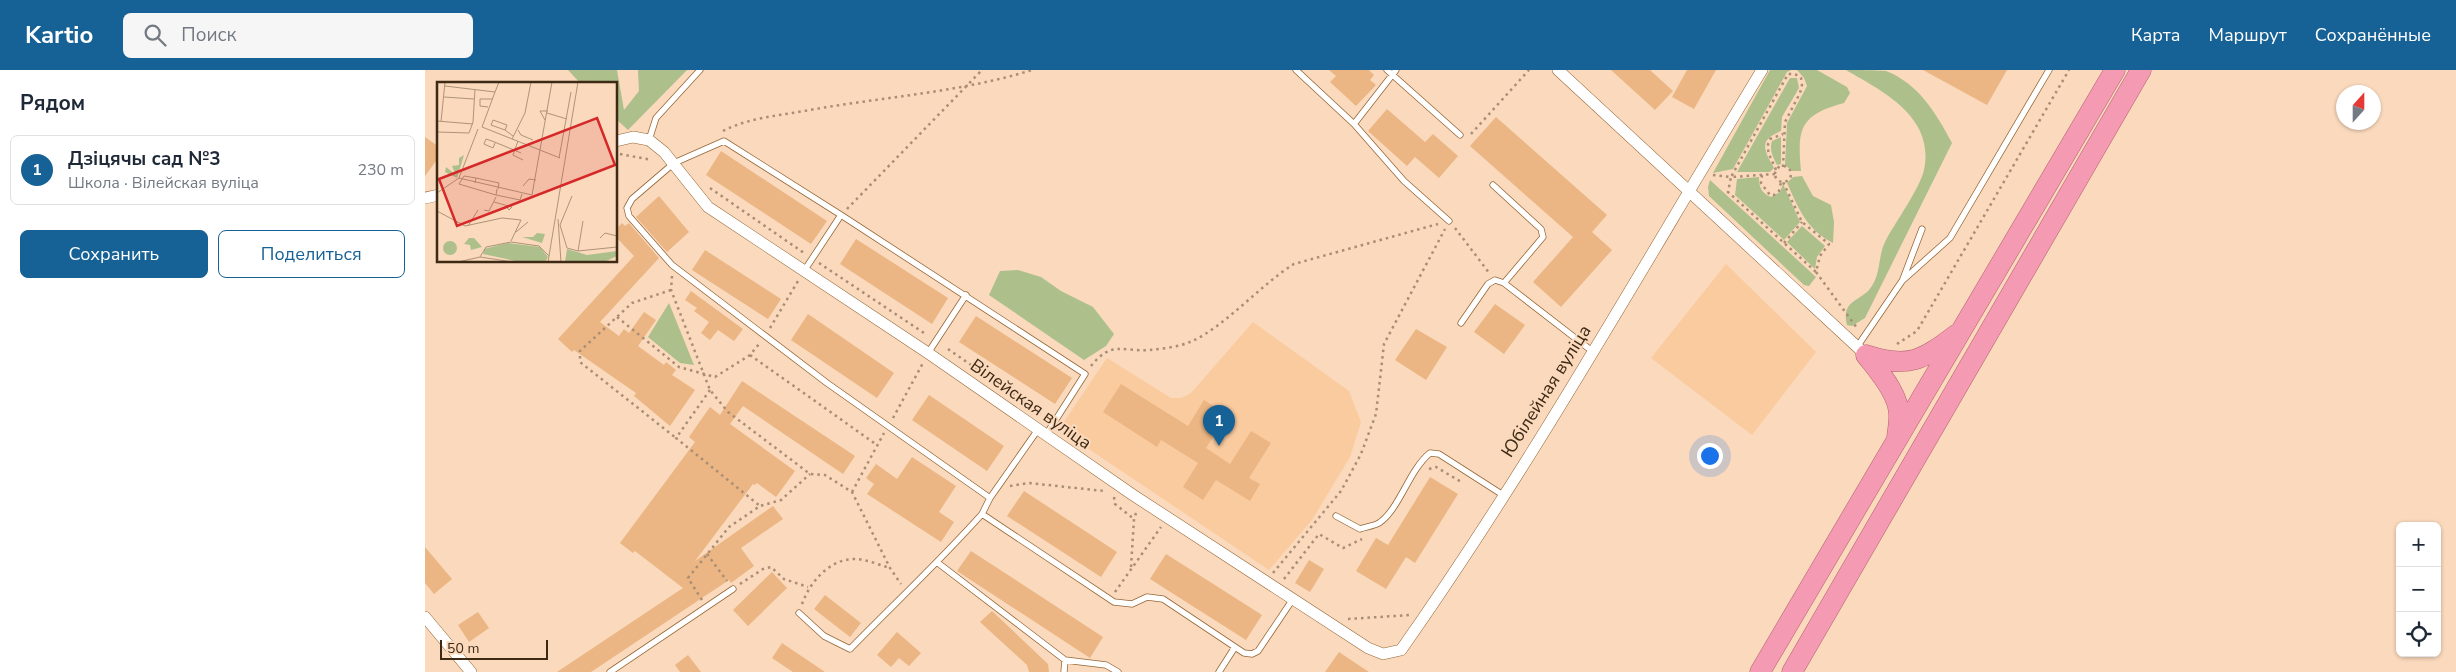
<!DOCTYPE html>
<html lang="ru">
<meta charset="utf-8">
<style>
body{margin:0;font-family:"Nunito Sans",sans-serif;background:#f6f6f7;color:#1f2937}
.controls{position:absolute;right:15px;bottom:15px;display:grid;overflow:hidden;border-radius:8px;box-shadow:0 1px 4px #0004}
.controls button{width:45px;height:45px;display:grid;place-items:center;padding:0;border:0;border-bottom:1px solid #e0e1e3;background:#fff;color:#1f2937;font:25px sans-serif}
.compass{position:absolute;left:1911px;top:15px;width:45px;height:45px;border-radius:50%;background:#fff;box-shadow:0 1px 4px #0004;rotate:21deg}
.scale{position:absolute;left:15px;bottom:12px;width:108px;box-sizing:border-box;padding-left:5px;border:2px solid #3e2915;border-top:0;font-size:14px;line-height:18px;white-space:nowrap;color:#3e2915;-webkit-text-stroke:4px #fad9bc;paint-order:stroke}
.you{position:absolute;left:1284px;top:385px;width:18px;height:18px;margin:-12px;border:4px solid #fff;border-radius:50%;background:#1a73e8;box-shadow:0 0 0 8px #1a73e833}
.badge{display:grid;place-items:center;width:32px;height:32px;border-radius:50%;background:#166195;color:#fff;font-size:16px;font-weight:700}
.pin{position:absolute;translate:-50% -41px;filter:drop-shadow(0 1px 2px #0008)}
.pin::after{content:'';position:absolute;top:26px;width:18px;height:15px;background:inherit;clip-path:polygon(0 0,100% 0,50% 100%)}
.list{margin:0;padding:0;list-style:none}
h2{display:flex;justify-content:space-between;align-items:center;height:65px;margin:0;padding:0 20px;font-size:21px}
h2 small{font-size:16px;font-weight:400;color:#747a83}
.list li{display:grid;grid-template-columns:32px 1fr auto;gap:15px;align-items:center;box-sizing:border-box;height:70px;margin:0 10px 10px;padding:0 10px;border:1px solid #e0e1e3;border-radius:8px}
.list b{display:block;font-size:19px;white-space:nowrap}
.list p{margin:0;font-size:16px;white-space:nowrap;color:#747a83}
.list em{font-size:16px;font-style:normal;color:#747a83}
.actions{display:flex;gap:10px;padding:15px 20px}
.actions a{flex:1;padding:11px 0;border:1px solid #166195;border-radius:8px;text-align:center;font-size:18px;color:#166195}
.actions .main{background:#166195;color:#fff}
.icon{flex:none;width:28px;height:28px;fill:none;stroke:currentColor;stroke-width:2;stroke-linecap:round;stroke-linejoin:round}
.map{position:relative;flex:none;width:2031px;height:602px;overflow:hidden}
header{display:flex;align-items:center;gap:30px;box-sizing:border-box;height:70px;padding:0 25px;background:#166195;color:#fff}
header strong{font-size:24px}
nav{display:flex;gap:28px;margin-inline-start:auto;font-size:18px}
.search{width:350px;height:45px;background:#f6f6f7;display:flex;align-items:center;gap:12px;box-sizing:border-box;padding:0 18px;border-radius:8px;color:#747a83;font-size:19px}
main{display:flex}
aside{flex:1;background:#fff}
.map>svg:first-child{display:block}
.built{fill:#facb9f}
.green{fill:#adc08b}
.building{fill:#ebb684}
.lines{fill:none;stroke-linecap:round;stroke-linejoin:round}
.service-casing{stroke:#956636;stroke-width:7}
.minor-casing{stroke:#956636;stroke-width:12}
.trunk-casing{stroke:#b3626e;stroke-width:21}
.path{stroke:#a98d74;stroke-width:2.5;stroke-dasharray:2.5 4;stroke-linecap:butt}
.service{stroke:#fff;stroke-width:5.5}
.minor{stroke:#fff;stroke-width:11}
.trunk{stroke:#f49ab2;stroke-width:20}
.labels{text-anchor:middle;stroke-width:4;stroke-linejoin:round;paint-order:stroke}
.street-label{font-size:18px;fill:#3e2915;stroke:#fad9bc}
.inset-road{fill:none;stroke:#af9379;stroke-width:1}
.view{fill:#d62828;fill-opacity:0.15;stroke:#d62828;stroke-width:2.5}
.inset-edge{fill:none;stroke:#3e2915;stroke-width:2.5}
</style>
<header>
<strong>Kartio</strong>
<div class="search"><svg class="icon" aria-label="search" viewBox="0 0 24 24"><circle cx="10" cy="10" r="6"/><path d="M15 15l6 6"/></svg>Поиск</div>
<nav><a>Карта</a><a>Маршрут</a><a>Сохранённые</a></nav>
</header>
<main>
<aside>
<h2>Рядом<small></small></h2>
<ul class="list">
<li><span class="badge">1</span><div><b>Дзіцячы сад №3</b><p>Школа · Вілейская вуліца</p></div><em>230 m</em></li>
</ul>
<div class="actions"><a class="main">Сохранить</a><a>Поделиться</a></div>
</aside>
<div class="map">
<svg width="2031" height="602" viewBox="0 0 2031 602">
<rect width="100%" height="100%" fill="#fad9bc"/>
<path class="built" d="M 1301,194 L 1391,282 L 1327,365 L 1226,288 Z
M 828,252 L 924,321 L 936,352 L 925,387 L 887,450 L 844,500 L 634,359 L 682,288 L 746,328 L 756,328 L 766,323 Z"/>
<path class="green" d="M 143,0 L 192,0 L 199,40 L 214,21 L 213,0 L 262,0 L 203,60 L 191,49 L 191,14 L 156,14 Z
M 1345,0 L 1366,0 L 1362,2 L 1308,99 L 1288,103 Z
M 1372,0 L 1392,0 L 1422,17 L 1425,23 L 1419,33 C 1375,45 1372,58 1376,101 L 1367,101 L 1360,95 L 1362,53 L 1382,16 L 1379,8 Z
M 1421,0 C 1433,0 1450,0 1461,1 C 1494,14 1511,43 1527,73 L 1440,248 L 1427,256 L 1422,255 C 1416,231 1434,231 1444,220 C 1457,205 1452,186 1461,170 C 1470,153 1495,118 1499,100 C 1510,47 1459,22 1421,0 Z
M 1365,8 L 1372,8 L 1374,18 L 1357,47 L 1356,61 C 1333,70 1339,80 1349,98 L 1345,102 L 1312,102 Z
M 1356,67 L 1356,94 L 1352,95 C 1348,87 1344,80 1347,71 Z
M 1377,106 L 1388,126 L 1406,135 L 1409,152 L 1408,173 C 1381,159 1374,139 1362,113 L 1368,107 Z
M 1334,107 C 1334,117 1336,123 1346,127 L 1355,122 L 1358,114 L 1375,152 L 1359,170 L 1310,125 L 1312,109 Z
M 1285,110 L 1391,207 L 1384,216 L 1379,215 L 1284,126 L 1283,117 Z
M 1377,156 L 1400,176 L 1392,187 L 1390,199 L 1362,172 Z
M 593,200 L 616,207 L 636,221 L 668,237 L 689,264 L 681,276 L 659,290 L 564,225 L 575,201 Z
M 244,233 L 269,295 L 255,293 L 223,267 Z"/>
<path class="building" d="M 904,0 L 944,0 L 949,5 L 945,10 L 951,15 L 931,36 L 905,12 L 911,6 Z
M 1186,0 L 1225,0 L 1248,21 L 1230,40 Z
M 1262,0 L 1291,0 L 1269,39 L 1247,27 Z
M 1498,0 L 1582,0 L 1562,35 Z
M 962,39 L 1000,72 L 1008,64 L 1033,86 L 1014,108 L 990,87 L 982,96 L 943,61 Z
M 1071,47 L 1182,145 L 1167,162 L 1187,180 L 1136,237 L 1108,212 L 1148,167 L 1045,76 Z
M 0,67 L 14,77 L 14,87 L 0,106 Z
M 296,81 L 402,151 L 386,174 L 281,105 Z
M 234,126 L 264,162 L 242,182 L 211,147 Z
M 197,153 L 200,156 L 204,153 L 234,188 L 175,252 L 194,266 L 199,259 L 204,263 L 219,242 L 231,250 L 213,276 L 239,295 L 241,292 L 251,300 L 247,305 L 270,320 L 245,356 L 209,326 L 211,323 L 149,280 L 147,282 L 133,269 L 209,186 L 191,167 L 191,159 Z
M 431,169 L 523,228 L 507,254 L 415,194 Z
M 280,180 L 356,229 L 343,249 L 267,200 Z
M 266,221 L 318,259 L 309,271 L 293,260 L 285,270 L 276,263 L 284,252 L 269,241 L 272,238 L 260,230 Z
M 1070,234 L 1100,255 L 1079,284 L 1049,262 Z
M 383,244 L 469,303 L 452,328 L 366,270 Z
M 551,246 L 647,308 L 630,334 L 534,272 Z
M 991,259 L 1022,277 L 1001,310 L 970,290 Z
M 317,311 L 430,386 L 418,404 L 318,336 L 305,354 L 370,401 L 351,427 L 332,413 L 330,415 L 328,414 L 270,491 L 348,436 L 358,449 L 316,478 L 329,496 L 306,513 L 304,510 L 166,602 L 132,602 L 258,518 L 210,481 L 208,483 L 195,473 L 270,372 L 264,367 L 285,337 L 295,345 Z
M 696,314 L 763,356 L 779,330 L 802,345 L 781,378 L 805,394 L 826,361 L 846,373 L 824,408 L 835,414 L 825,431 L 791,410 L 778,430 L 758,417 L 773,393 L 736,370 L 732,377 L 678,342 Z
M 504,325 L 579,376 L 562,401 L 487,350 Z
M 487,387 L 531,416 L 514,442 L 529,452 L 516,472 L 442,424 L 449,414 L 441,408 L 451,394 L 472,409 Z
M 1005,407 L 1033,424 L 990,493 L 981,487 L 961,519 L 931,501 L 951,468 L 963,475 Z
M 599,421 L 692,482 L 676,507 L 582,446 Z
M 0,477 L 27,509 L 9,524 L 0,513 Z
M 546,481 L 678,567 L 665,588 L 532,501 Z
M 741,484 L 837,545 L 821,570 L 725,509 Z
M 884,490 L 899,499 L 885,522 L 870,513 Z
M 347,502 L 362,518 L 323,556 L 308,540 Z
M 400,525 L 436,553 L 425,567 L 389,539 Z
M 567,541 L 623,594 L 624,602 L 604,602 L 602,595 L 555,552 Z
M 53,542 L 64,558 L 44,572 L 33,555 Z
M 472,562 L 496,583 L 484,596 L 474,588 L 466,597 L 452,585 Z
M 357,573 L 400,602 L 368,602 L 347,588 Z
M 914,582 L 944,602 L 900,602 Z
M 263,585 L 276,602 L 255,602 L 250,595 Z"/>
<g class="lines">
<g class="service-casing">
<path id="service" d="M 871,0 L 929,54
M 962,0 L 1035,65
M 971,0 L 929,54 L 979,111 L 1024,151
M 224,70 L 231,48 L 275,0
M 1068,115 L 1116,159 L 1118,167 L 1079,213
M 416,145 L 299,71 L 249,93 L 207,129 L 202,138 L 204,146 L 247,195 L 402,313 L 565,428 L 612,361
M 379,201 L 416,145 L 660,304 L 621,365
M 1478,209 L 1497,159
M 1036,253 L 1063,214 L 1070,210 L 1079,213 L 1167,281
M 1432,277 L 1477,211 L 1525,168 L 1624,0
M 503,283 L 541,225
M 565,428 L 557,444 L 689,532 L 707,534 L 722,527 L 738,529 L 819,583 L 827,584 L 833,581 L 868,529
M 911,446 L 935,459 C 940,457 949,456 954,453 C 974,440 984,400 1005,383 L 1014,384 L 1078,425
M 513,493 L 640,590 L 681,595 L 693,602
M 374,543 L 399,566 L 425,579 C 469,534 515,491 557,444
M 185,602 L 308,519
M 639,602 L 640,590
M 794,602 L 810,577"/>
</g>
<g class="minor-casing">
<path id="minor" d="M 1133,0 L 1441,285
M 191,71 L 208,67 L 224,70 L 239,82 L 283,137 L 503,283 L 708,425 L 943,578 L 958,584 L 976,580 C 1107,394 1219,194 1337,0
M 0,128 L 14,125
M 0,547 L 46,602"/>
</g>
<g class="trunk-casing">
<path id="trunk" d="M 1441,285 C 1484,299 1498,290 1532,264
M 1441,285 C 1454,302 1475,325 1474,347 C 1474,353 1473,360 1472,367
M 1335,602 L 1690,0
M 1367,602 L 1716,0"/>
</g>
<path class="path" d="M 298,61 C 323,48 351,46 379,41 C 455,27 533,23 607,0
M 1046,64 L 1104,0
M 195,84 L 227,90
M1350 104a8 8 0 1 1 16 0a8 8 0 1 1-16 0Z
M 1351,100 C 1347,89 1339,80 1345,69 L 1358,64
M 1350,104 L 1306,107 L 1363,4 L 1370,4 L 1376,8 L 1377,15 L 1375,23 L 1360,52 L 1358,97
M 1288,105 L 1306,107 L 1303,122 L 1391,202 L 1395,186 L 1404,174 L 1377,152 L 1358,112
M 1337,105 L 1336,113 L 1345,125 L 1349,125 L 1354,121 L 1356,112
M 285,118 L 379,183
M 422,139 L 557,0
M 1030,158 L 1065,204
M 1359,173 L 1377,152
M 394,193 L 502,265
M 1391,202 L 1432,258
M 247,206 L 246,220 L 285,320 L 303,342 L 385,404 L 400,405 L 427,422 L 465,498 L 476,514
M 246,220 L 207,233 L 155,281 L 155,292 L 251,368
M 192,247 L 254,297 L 290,307 L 325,285 L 335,273
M 345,258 L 373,211
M 1472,274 L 1492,261 L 1644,0
M 523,279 L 621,347
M 325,285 L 452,375
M 666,296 C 687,270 697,282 724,280 C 737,279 753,277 765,272 C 800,257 835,215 869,194 L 1013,154
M 285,320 L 251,368 L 335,436
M 468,348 L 498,293
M 1004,399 L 1011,397 L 1038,413
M 585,416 L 604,413 L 679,421
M 427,422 L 459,363
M 689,427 L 690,434 L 709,449
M 282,484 L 302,511
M 706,497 L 709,449 L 711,443
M 848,503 L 916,421 L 936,384 L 951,344 L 959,274 L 1020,159
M 859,509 L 894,464 L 918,478 L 937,469
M 315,514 L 338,499 L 346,497 L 359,509 L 383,517
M 690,522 L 736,457
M 277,530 L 263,508 L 304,457 L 335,436 L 356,430 L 385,404
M 377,534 C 385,512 404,489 430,489 C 441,489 454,495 465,498
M 923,549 L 985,545"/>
<use href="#service" class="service"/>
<use href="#minor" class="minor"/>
<use href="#trunk" class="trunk"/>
</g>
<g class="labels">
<g class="street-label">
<text transform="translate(1121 321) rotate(-58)" y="6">Юбілейная вуліца</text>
<text transform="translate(606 334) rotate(35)" y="6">Вілейская вуліца</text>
</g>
</g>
<g transform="translate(12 12)">
<rect width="180" height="180" fill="#fad9bc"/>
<path d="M 27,73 L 20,96 L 8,90 L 9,85 L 19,93 L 15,84 L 22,83 L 22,76 ZM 100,151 L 108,152 L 105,161 L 85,155 L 96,155 ZM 32,156 L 37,156 L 45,165 L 34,168 L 33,163 L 27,162 ZM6 166a7 7 0 1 1 14 0a7 7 0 1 1-14 0ZM 70,161 L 103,165 L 111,175 L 108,180 L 83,180 L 46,172 L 47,167 ZM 130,167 L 150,173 L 180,169 L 180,174 L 167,180 L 128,180 Z" fill="#adc08b"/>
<path class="inset-road" d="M 8,4 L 58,10 L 62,0M 58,10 L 45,45 L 123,76M 7,15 L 37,17M 51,25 L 43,24 L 43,17 L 55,17M 110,31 L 130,37M 108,38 L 103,29 L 111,29M 0,39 L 36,42M 4,40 L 8,0M 68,48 L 54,43 L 56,38 L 70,43 L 68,48 L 76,54M 81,48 L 84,53 L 96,58M 0,50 L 32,51 L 36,40 L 38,7M 75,57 L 88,31 L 94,0M 81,59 L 76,73 L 86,78M 58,61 L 56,66 L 47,62 L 49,57 L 55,59 L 77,68 L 84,71M 122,76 L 134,10M 22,96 L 41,47M 39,96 L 27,94 L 22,102 L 59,113 L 60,107M 38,101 L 39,96 L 62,101 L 61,107M 86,104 L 92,97 L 99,98M 0,111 L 22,96 L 95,113 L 115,0M 59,113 L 83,118 L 85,112M 135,114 L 123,143 L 130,166 L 141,169 L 180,165M 57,120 L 75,125 L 72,128 L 69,124M 47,128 L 52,129 L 59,115M 0,129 L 28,144 L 65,136 L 84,138 L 74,159M 121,137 L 124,180M 31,144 L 41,128M 79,150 L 91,140M 163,156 L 168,151 L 180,154M 141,169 L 146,139M 43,175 L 49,165 L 74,160 L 102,164 L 112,174M 21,180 L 43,175 L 76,180M 111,180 L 141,0"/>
<path class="view" d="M 160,36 L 178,83 L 20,144 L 2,97 Z"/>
<rect width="180" height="180" class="inset-edge"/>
</g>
</svg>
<div class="controls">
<button>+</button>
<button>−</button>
<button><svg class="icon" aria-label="locate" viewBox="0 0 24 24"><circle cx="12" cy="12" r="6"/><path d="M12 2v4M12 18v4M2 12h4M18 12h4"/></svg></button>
</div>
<svg class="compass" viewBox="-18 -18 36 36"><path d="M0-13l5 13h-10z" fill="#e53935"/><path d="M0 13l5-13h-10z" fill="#747a83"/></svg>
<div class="scale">50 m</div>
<div class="you"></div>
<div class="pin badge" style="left:794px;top:376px">1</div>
</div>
</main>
